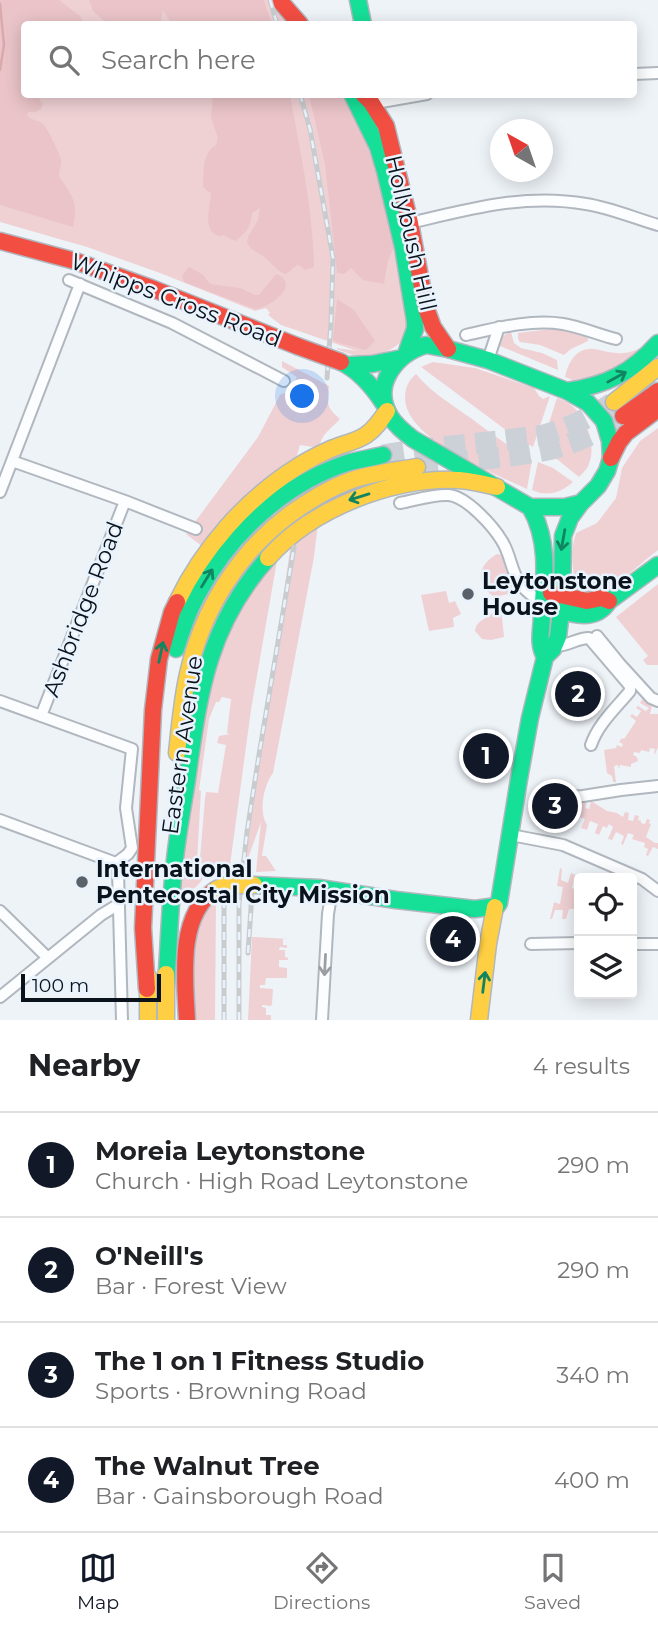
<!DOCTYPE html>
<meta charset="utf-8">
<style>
body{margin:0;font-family:Montserrat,sans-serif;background:#f2f2f2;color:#202124}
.controls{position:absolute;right:21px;bottom:21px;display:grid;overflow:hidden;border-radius:7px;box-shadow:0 4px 18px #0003}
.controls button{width:63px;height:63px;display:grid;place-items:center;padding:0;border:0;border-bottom:2px solid #e0e0e0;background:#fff;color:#202124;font:35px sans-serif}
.compass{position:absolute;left:490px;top:119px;width:63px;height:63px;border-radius:50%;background:#fff;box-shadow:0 4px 18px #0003;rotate:320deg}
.scale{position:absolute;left:21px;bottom:18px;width:140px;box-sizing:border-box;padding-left:7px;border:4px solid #0a131b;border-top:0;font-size:19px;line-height:24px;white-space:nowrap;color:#0a131b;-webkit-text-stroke:5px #e9f3fd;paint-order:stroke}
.you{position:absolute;left:303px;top:397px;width:24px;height:24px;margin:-18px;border:5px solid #fff;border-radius:50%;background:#1a73e8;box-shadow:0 0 0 10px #1a73e833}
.badge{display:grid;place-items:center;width:46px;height:46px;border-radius:50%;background:#111827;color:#fff;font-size:23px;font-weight:700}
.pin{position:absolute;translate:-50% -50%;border:4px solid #fff;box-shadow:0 2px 7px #0006}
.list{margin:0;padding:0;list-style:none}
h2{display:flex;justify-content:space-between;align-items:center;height:91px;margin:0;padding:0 28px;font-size:30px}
h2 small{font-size:23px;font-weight:400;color:#757577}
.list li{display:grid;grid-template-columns:46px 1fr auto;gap:21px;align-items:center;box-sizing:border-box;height:105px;padding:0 28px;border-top:2px solid #e0e0e0}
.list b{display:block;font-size:26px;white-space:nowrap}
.list p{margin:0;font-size:23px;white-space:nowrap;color:#757577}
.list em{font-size:23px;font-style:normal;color:#757577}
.icon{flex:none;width:38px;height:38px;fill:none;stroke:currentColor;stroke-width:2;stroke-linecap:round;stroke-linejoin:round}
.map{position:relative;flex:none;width:658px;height:1020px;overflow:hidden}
.search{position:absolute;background:#fff;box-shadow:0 4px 18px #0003;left:21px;right:21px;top:21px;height:77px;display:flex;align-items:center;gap:18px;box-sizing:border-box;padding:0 24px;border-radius:7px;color:#757577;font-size:26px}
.sheet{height:511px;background:#fff}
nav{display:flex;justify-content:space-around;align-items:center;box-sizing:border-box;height:98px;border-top:2px solid #e0e0e0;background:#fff;font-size:19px;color:#757577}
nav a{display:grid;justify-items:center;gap:4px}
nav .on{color:#111827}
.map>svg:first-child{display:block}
.green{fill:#efd1d4}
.forest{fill:#eac4c8}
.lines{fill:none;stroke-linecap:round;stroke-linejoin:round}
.stream{stroke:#daa9ac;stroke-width:2.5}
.highway-tunnel{stroke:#ccd1d7;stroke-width:21;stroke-dasharray:21 10;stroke-linecap:butt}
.street-casing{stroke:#b0b7be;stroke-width:14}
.fast-casing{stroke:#b0b7be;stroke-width:19}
.slow-casing{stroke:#b0b7be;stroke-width:19}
.jam-casing{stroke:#b0b7be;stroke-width:19}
.street{stroke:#fcfdfe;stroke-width:10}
.fast{stroke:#16e098;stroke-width:16}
.slow{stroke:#ffcf43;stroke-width:16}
.jam{stroke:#f24e42;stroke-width:16}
.rail-casing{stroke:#c9ccce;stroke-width:5}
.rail{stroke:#e9f3fd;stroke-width:2.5;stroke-dasharray:8;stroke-linecap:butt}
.slow-bridge-casing{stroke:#b0b7be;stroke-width:19;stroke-linecap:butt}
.jam-bridge-casing{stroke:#b0b7be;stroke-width:19;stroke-linecap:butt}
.slow-bridge{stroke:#ffcf43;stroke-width:16}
.jam-bridge{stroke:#f24e42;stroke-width:16}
.oneway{stroke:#118460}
.oneway2{stroke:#9b9fa3}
.poi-dot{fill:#5a6168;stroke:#e9f3fd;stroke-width:2.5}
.labels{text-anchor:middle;stroke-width:5;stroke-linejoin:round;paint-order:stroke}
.street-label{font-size:23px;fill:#0a131b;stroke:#e9f3fd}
.poi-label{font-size:23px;font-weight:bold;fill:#0a131b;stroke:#e9f3fd;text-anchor:start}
</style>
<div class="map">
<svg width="658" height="1020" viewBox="0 0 658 1020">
<rect width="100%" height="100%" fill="#eef3f8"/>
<path class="green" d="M 0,0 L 268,0 L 289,24 L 24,24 L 24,94 L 340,95 L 360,126 L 375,167 L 410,322 C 408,327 407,333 404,338 C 395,351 374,358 359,356 C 351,355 344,352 337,349 L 337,348 L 357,351 L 281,325 L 268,315 L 270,313 L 266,308 L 255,311 L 160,273 L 87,247 L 0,222 Z
M 559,328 L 588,338 L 588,341 L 571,349 L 564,355 L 540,345 L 520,342 L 518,339 L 518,333 Z
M 511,332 L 514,343 L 521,348 L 542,353 L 557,360 L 558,370 L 500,346 C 500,338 504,334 511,332 Z
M 644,346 L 616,372 L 573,380 L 565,377 C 568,363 576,347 594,349 C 602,350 609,353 617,353 C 627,354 635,351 644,346 Z
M 282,361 L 329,386 C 327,404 326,407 340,419 C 331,429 321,434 319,448 L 300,445 L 296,459 L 203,547 L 186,534 L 258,437 L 280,395 L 289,391 L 297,377 L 282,367 Z
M 433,362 L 475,368 L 534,388 L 539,396 L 543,399 L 550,396 L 533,447 L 514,436 L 421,367 Z
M 416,374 C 431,392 452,405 472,419 C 491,433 510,448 532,460 L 527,489 C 494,473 406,440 405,398 C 405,388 408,381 416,374 Z
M 557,398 C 582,404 598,440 589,464 C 588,468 582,474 579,477 L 558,460 L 540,451 Z
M 658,428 L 658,550 C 642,562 626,578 609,588 C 596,596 577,595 574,577 C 572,562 571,547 576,533 L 597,523 L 616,498 L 622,468 L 640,441 Z
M 538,462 L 553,468 L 573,482 C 561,493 547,497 532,490 Z
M 318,524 L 314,557 L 273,773 C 264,785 258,811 267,825 L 262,856 L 266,856 L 276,871 L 256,872 L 261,822 L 243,872 L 244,849 L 248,839 L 291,543 Z
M 497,554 L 501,555 C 507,569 507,583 519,592 L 494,597 C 474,582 478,565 497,554 Z
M 278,555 L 251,710 L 230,865 L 226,874 L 207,872 L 205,864 L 202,864 L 200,858 L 205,798 L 206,792 L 218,793 L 226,745 L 217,743 L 219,736 L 230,734 L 227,733 L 231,699 L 222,697 L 219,702 L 216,702 L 209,719 L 199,790 L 201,791 L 197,862 L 203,878 C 197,888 192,891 180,890 L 187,807 L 222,634 Z
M 658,584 L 658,665 L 647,665 L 643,660 L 648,656 L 616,617 Z
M 446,591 L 449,603 L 455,601 L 461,614 L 453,618 L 454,627 L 429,631 L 421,595 Z
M 501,608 L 504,637 L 491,640 L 482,639 L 475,631 C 476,619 490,619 495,609 Z
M 643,698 L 652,706 L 650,714 L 658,714 L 658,747 L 655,754 L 654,754 L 655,749 L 650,748 L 649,752 L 641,750 L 640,753 L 634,752 L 633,755 L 637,757 L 638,761 L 631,764 L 631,767 L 620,765 L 619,769 L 618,765 L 614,766 L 616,782 L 613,782 L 612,776 L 607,773 L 604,750 L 616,748 L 617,745 L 622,747 L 623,744 L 619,742 L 622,738 L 624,739 L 636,721 L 630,716 L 632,714 L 637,717 L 641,711 L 636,708 L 638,706 L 646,711 L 649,708 L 640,703 Z
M 579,801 L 587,801 L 585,808 L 589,809 L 591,801 L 607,811 L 617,813 L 623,817 L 625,812 L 629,813 L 628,820 L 633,821 L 635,815 L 639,816 L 638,820 L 641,821 L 641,823 L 645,824 L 647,819 L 650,820 L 649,823 L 651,824 L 646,837 L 655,843 L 658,843 L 658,849 L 653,847 L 648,856 L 646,855 L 648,849 L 644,847 L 645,843 L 632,839 L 634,835 L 628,833 L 623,845 L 621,844 L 624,836 L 616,832 L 612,840 L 608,839 L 613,827 L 609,824 L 607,828 L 603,826 L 599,835 L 595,833 L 598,824 L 590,821 L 587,830 L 581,828 L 585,819 L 572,814 L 576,804 L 578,805 Z
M 560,868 L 562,869 L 561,880 L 568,883 L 571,873 L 575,875 L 572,888 L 575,889 L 576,887 L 579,888 L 579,919 L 576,919 L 578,909 L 569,909 L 566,919 L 562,919 L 563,910 L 555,910 L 552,919 L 550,919 L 554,902 L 560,904 L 563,887 L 557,886 Z
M 216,901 L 215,1020 L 195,1020 C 194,993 191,943 202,919 C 205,911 211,907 216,901 Z
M 252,937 L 289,939 L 283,939 L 283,945 L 287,945 L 287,948 L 280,947 L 279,950 L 285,950 L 285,957 L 288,958 L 288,960 L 279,960 L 279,967 L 287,968 L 287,978 L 266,978 L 265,985 L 260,985 L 260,988 L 273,989 L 272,1004 L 271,1006 L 262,1005 L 262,1007 L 266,1008 L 266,1015 L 271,1015 L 271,1020 L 248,1020 Z"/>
<path class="forest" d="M 0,0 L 59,0 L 80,16 L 84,24 L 24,24 L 24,94 L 38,97 L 43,104 L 41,109 L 35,112 L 28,112 L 27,116 C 32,120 37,120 42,123 C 47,126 59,153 61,159 C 62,164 59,170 59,176 C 72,196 79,202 73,227 L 0,205 Z
M 89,0 L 264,0 L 272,24 L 172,24 L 163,10 L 160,24 L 108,24 L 93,11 Z
M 213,95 L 290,95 C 300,151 313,209 314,267 L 305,270 L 299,265 C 293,266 291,272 285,274 C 275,270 270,260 261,255 C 254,250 251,250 247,243 L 248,237 L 258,220 L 260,208 L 252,213 C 250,229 247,231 236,241 C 232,240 229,238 225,236 C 223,235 221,236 219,236 C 202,231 210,207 211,193 L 206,190 L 203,186 C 204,171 202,153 216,145 L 218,138 L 211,118 Z
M 309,95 L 346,95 L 360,126 L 375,167 L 394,248 L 388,260 L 384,284 L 363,280 L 351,268 L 344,274 L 337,273 L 325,164 Z
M 190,267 L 203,275 L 210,284 L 240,288 L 255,295 L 259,295 L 276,274 C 302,284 270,308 255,309 L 184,282 L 182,276 L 187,269 Z
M 337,299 L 354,310 L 375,341 L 366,350 L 339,343 L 333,340 Z"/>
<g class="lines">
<path class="stream" d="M 0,4 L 4,45 L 0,70"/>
<path class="highway-tunnel" d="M 383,455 C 426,447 470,445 513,439 C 525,437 539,437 550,433 C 573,426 594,415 614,402
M 417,467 C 462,460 508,459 552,449 C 577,443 600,431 622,417"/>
<g class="street-casing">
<path id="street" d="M 634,74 L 658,73
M 381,102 L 427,94
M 410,223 C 469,209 526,193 586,204 C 611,208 634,218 658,225
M 69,280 L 172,323 L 284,381
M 466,335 C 497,328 531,319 563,324 C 581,327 599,335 616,339
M 488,360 L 499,327
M 12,461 L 125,501 L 196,529
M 0,492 L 80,284
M 400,503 C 416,500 433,494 449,495 C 467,497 493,526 502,541 C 510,553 511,570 519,582 C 524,591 535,597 543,604
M 597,636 L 619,663 L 651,698 L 658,701
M 556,646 C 568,646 577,638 589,638 L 630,686 L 630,691 C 616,708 598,724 591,745
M 0,701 L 132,749 L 126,808 L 132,848 L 128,854 L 116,863
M 41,716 L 125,501
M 538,798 L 583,796 L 621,790 L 658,786
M 0,820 L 116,863
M 511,835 L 563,845 L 642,879 L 658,891
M 116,863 L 118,871 L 122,1020
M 0,911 L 48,958
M 531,944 L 579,943
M 632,944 L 658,944
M 0,997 L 101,915 L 119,904
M 322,1020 L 328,914 L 332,890"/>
</g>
<g class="fast-casing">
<path id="fast" d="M 358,0 L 363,24
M 352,94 L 378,147 L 385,171 L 403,247 L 415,321 L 415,329 L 407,351
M 426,345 L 448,349 L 488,360 L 567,391 L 588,403 L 604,421 L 610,441 L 611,458 L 607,471 L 598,486 L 581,503 L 565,507 L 530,507 L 413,439 C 404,432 395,425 390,416 C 371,385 396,354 426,345 Z
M 341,362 C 360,371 373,387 384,404
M 350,365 L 372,364 L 397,359
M 567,391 C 607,385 631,373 658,343
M 530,507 C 549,539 545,578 542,614 C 542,629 537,643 545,657
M 553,608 C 573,615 596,622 609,601 L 658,565
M 176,649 C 182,629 189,608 200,590 C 231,533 284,484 347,463 C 358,460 371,458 383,455
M 254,885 L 319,888 L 396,900 L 475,909 L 497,906 L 499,903 L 519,779 L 530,718 L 545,657 L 553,649 L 558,637 L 562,602 L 563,536 L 570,518 L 581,503
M 166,987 C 169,944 170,901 175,859 C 178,832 183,806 187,780 C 199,694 207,626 268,558"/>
</g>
<g class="slow-casing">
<path id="slow" d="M 614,402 L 658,367
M 268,558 C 312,508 393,477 459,480 C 472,481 485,484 497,487
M 177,602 C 203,548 246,499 297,467 C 308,460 320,454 331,449 C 342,444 356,442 366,435 C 375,429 381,420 387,411
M 177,753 C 180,727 182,700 188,674 C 202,611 237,554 289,515 C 307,502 328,489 349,481 C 371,473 394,471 417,467
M 166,974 L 166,1020
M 148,977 L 148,1020
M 479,1020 L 488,944 L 495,907"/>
</g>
<g class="jam-casing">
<path id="jam" d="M 279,0 L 300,24
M 363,94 L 371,102 L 386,126 L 410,223 L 426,308 L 433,327 L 448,349
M 0,241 L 75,261 L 151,288 L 297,346
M 623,416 L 658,391
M 611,458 L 619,442 L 626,433 L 658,409
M 551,593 L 587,601 L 602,598 L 609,601
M 147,989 L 143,928 L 153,710 L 159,659 L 172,612 L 177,602
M 187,1020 C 185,979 177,916 215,890"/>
</g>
<use href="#street" class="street"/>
<use href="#fast" class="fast"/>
<use href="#slow" class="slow"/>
<use href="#jam" class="jam"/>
<g class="rail-casing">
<path id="rail" d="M 270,0 L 277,24
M 300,94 L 310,129 L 333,258 L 331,323 L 327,378
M 248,953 L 252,893
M 224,1020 L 224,898
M 239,1020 L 239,904 L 247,832 L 259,755 L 294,547"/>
</g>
<use href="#rail" class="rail"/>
<g class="slow-bridge-casing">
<path id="slow-bridge" d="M 215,890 L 226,885 L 254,885"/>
</g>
<g class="jam-bridge-casing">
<path id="jam-bridge" d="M 297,346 L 341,362"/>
</g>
<use href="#slow-bridge" class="slow-bridge"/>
<use href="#jam-bridge" class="jam-bridge"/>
</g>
<defs><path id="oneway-shaft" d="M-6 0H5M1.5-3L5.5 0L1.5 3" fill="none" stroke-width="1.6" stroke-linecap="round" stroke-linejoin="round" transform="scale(1.75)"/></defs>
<g class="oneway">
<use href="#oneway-shaft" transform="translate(617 377) rotate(-29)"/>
<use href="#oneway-shaft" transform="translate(359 497) rotate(163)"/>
<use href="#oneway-shaft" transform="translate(563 540) rotate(100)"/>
<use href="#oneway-shaft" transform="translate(207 578) rotate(-58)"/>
<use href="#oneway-shaft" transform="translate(161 652) rotate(-78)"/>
<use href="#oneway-shaft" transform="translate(484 982) rotate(-83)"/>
</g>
<use class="oneway2" href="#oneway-shaft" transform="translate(325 965) rotate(93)"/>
<g class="poi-dot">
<circle cx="468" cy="594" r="7"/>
<circle cx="82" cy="882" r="7"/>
</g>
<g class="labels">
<g class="street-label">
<text transform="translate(411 233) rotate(77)" y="8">Hollybush Hill</text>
<text transform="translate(176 300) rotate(21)" y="8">Whipps Cross Road</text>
<text transform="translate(83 609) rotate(-69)" y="8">Ashbridge Road</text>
<text transform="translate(182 745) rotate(-82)" y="8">Eastern Avenue</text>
</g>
<g class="poi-label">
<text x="482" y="589">Leytonstone<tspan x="482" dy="26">House</tspan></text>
<text x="96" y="877">International<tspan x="96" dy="26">Pentecostal City Mission</tspan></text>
</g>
</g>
</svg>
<div class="controls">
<button><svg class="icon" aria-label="locate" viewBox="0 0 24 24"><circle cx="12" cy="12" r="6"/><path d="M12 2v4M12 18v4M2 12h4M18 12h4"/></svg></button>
<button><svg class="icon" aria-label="layers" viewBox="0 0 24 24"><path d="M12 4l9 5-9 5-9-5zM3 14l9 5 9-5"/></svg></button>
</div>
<svg class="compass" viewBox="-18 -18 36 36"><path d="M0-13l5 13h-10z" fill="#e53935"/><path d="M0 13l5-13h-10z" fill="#757577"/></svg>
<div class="scale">100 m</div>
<div class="you"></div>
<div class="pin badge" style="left:486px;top:756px">1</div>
<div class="pin badge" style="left:578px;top:694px">2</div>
<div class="pin badge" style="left:555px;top:806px">3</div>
<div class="pin badge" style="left:453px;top:939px">4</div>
<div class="search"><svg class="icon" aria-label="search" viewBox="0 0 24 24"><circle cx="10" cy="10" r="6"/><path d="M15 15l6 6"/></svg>Search here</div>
</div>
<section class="sheet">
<h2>Nearby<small>4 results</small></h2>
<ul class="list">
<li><span class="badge">1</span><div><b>Moreia Leytonstone</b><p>Church · High Road Leytonstone</p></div><em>290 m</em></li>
<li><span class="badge">2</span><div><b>O'Neill's</b><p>Bar · Forest View</p></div><em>290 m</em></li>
<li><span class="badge">3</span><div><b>The 1 on 1 Fitness Studio</b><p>Sports · Browning Road</p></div><em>340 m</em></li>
<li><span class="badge">4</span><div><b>The Walnut Tree</b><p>Bar · Gainsborough Road</p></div><em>400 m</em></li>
</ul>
</section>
<nav>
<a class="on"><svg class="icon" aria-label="map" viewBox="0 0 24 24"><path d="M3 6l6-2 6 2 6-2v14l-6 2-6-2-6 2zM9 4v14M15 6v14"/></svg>Map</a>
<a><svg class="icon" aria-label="directions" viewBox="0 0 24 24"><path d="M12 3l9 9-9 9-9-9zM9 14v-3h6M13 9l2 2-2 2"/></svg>Directions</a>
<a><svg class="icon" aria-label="saved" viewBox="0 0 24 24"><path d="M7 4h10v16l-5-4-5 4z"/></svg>Saved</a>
</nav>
